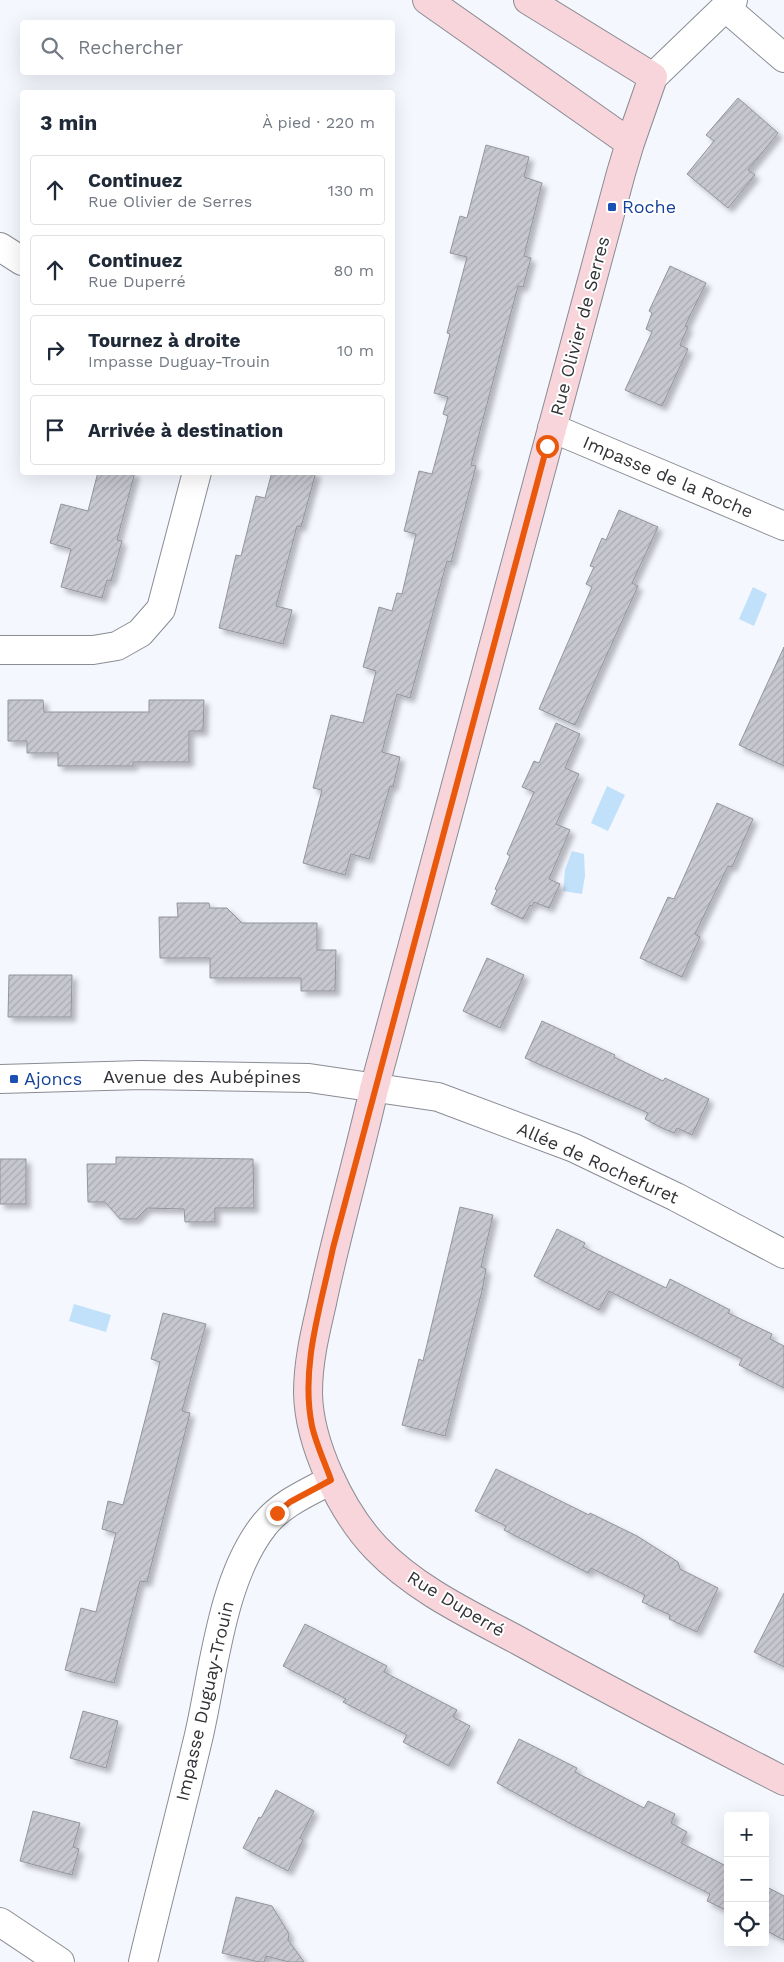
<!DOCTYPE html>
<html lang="fr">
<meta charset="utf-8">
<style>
body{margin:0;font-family:"Work Sans",sans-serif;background:#f6f6f7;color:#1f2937}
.controls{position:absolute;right:15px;bottom:15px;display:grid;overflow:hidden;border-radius:5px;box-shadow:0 5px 20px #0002}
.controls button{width:45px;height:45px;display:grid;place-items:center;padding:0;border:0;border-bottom:1px solid #e0e1e3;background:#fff;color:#1f2937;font:25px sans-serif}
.stop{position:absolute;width:15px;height:15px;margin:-11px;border:4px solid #ea580c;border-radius:50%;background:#fff}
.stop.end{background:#ea580c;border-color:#fff;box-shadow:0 1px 5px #0008}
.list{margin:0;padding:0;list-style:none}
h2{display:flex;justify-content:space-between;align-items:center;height:65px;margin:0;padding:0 20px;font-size:21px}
h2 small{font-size:16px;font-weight:400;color:#747a83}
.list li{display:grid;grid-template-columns:32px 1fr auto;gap:15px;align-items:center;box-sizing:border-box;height:70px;margin:0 10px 10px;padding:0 10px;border:1px solid #e0e1e3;border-radius:5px}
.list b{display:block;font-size:19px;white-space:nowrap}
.list p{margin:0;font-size:16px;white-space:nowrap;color:#747a83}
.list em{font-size:16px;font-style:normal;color:#747a83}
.icon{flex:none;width:28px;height:28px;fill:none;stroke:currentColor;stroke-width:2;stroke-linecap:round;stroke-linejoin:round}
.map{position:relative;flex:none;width:784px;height:1962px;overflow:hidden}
.search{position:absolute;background:#fff;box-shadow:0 5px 20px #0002;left:20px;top:20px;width:375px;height:55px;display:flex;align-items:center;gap:12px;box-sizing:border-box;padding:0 18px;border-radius:5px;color:#747a83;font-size:19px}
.panel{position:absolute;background:#fff;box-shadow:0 5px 20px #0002;left:20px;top:90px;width:375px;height:385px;border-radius:5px}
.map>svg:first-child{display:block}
.water{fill:#c0e1f9}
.building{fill:url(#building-hatch);stroke:#93949c;filter:url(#shadow)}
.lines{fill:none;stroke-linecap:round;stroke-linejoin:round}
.street-casing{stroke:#8a8c93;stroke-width:30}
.secondary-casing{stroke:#8a8c93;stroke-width:30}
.street{stroke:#fff;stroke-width:28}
.secondary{stroke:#f8d4db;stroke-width:28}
.route{stroke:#ea580c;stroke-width:6}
.transit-dot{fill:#1a4fb4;stroke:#fff;stroke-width:2}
.labels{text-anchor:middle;stroke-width:4;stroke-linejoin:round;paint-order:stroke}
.transit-label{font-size:18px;fill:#164399;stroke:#fff;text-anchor:start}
.street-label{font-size:18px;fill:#323336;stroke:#fff}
</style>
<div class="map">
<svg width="784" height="1962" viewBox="0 0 784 1962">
<defs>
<pattern id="building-hatch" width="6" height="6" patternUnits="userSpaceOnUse" patternTransform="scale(1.25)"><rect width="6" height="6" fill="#c6c7cf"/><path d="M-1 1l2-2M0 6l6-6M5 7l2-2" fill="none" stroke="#ababb2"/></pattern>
<filter id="shadow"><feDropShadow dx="4.5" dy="4.5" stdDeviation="2.5" flood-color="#0004"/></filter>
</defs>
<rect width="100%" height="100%" fill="#f5f7ff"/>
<path class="water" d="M 753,587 L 767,594 L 754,626 L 739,619 Z
M 607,786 L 625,795 L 608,831 L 591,823 Z
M 572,851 L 584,854 L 585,876 L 582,894 L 563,891 L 565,870 Z
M 74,1304 L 111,1315 L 106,1332 L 69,1321 Z"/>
<path class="building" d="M 738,98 L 778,133 L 748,170 L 755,175 L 728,208 L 687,174 L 714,141 L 706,135 Z
M 486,145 L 529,157 L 524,177 L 542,183 L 524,256 L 531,258 L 523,287 L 518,286 L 471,465 L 476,466 L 451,562 L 447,561 L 410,698 L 397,694 L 382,752 L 400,757 L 393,787 L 390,786 L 369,859 L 351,854 L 345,875 L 303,863 L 322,790 L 313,788 L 331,715 L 363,723 L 376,671 L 363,667 L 379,607 L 392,611 L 397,593 L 402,594 L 416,534 L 404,531 L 419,471 L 432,474 L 448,416 L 443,414 L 448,397 L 434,393 L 450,334 L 447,333 L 467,257 L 450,253 L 460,216 L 467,218 Z
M 670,266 L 706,283 L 685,326 L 688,327 L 680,345 L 688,349 L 662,406 L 625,390 L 652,332 L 646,329 L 652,313 L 649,311 Z
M 98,472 L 135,472 L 117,540 L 122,541 L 111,581 L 107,580 L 102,598 L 61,587 L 71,549 L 50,543 L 61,504 L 88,511 Z
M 272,472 L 316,472 L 301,527 L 297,526 L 276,606 L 292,610 L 283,644 L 219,628 L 236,555 L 241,556 L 256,496 L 265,498 Z
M 619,510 L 658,527 L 632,583 L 638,586 L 575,725 L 539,709 L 592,587 L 586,584 L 594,567 L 590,566 L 602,538 L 606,540 Z
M 784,647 L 784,766 L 739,745 Z
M 8,700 L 43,700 L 44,712 L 149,712 L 149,700 L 204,700 L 203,731 L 189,731 L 189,762 L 133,762 L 133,766 L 58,766 L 58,753 L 27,753 L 27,741 L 8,741 Z
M 556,723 L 580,734 L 565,768 L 579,774 L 556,824 L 570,830 L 549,879 L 560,884 L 549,908 L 534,902 L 532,906 L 530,905 L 523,919 L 491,904 L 497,890 L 495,889 L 510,856 L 507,854 L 534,792 L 522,787 L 534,761 L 539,763 Z
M 717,803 L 753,819 L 732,867 L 728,866 L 695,934 L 700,937 L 682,977 L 640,958 L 668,897 L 674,899 Z
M 177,903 L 209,903 L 210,908 L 227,908 L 242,923 L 317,923 L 317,950 L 336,950 L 335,991 L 301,991 L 301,978 L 210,978 L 210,958 L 160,958 L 159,917 L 178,917 Z
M 487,958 L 524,975 L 500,1028 L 463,1011 Z
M 9,975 L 72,975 L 71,1017 L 8,1017 Z
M 542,1021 L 615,1055 L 614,1057 L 663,1081 L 665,1078 L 709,1099 L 692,1135 L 677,1128 L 674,1133 L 660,1127 L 645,1119 L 648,1113 L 525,1058 Z
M 116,1157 L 253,1159 L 254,1208 L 215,1208 L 215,1222 L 185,1222 L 184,1209 L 147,1208 L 136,1219 L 120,1219 L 105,1202 L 88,1202 L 87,1164 L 116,1164 Z
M 0,1159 L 26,1159 L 26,1204 L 0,1204 Z
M 460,1207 L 493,1215 L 481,1267 L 486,1269 L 482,1291 L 445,1436 L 402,1425 L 419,1359 L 423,1361 Z
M 557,1229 L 585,1243 L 583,1247 L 666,1288 L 670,1279 L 730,1310 L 728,1313 L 772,1334 L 770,1339 L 784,1346 L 784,1388 L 739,1365 L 742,1359 L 609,1291 L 599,1310 L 534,1276 Z
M 163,1313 L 206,1324 L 182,1411 L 190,1413 L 147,1582 L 140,1581 L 114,1683 L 65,1670 L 81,1608 L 96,1612 L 116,1533 L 102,1529 L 108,1501 L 123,1505 L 160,1362 L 151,1359 Z
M 496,1469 L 589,1515 L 590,1513 L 637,1536 L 678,1562 L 680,1569 L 718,1588 L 697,1632 L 669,1619 L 670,1615 L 642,1602 L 645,1595 L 591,1568 L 588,1573 L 504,1530 L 506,1526 L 475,1511 Z
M 784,1593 L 784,1667 L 754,1652 Z
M 305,1624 L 387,1666 L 384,1672 L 457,1710 L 453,1717 L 470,1726 L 449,1766 L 403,1742 L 407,1735 L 343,1702 L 346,1699 L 283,1666 Z
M 83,1711 L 118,1721 L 106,1768 L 70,1758 Z
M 519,1739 L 577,1768 L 575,1772 L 644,1808 L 648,1801 L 675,1814 L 671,1823 L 687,1832 L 681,1843 L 728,1867 L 728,1911 L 707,1901 L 710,1894 L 573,1825 L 497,1783 Z
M 276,1790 L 314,1811 L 300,1838 L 303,1840 L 288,1871 L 243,1848 L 259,1817 L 261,1818 Z
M 33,1811 L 80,1823 L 73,1847 L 79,1849 L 72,1875 L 20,1861 Z
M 765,1886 L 784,1896 L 784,1940 L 765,1930 Z
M 236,1897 L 272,1906 L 289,1934 L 288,1940 L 304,1962 L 289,1962 L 266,1956 L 264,1962 L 259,1962 L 222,1953 Z"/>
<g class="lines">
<g class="street-casing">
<path id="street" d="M 726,8 L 784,58
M 653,77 L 733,0
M 0,247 L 22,261
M 552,428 L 784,526
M 0,650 L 93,650 L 117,646 L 140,633 L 161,609 L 197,472
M 0,1079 L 141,1075 L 309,1078 L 438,1097 L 574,1148 L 676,1197 L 784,1254
M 0,1922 L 60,1962
M 143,1962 C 161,1886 181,1811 199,1735 C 214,1669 222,1577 265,1524 C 282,1503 309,1492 331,1480"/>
</g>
<g class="secondary-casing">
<path id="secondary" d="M 427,0 L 630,143
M 528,0 L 653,77 L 630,143 L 621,173 L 374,1089 C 358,1160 337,1231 322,1303 C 315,1333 308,1362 308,1393 C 309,1444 341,1511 376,1548 C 416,1590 471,1615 521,1642 C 608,1690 696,1736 784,1781"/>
</g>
<use href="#street" class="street"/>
<use href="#secondary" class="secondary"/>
</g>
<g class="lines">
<path class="route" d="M 277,1513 L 290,1502 L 331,1480 C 325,1463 316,1444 312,1426 C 300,1367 321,1306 333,1248 L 547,446"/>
</g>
<g class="transit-dot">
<rect x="607" y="202" width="10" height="10" rx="2.5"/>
<rect x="9" y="1074" width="10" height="10" rx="2.5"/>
</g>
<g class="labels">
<g class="transit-label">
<text x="622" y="213">Roche</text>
<text x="24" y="1085">Ajoncs</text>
</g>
<g class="street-label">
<text transform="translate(580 326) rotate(-75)" y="6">Rue Olivier de Serres</text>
<text transform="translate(668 477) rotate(23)" y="6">Impasse de la Roche</text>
<text x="202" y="1083">Avenue des Aubépines</text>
<text transform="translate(598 1163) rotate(24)" y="6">Allée de Rochefuret</text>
<text transform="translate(456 1604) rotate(31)" y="6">Rue Duperré</text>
<text transform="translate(205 1701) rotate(-77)" y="6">Impasse Duguay-Trouin</text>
</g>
</g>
</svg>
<div class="controls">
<button>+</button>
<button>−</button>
<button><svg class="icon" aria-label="locate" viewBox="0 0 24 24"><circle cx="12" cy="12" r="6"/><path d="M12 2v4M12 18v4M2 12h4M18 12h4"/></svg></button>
</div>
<div class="stop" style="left:547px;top:446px"></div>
<div class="stop end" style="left:277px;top:1513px"></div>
<div class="search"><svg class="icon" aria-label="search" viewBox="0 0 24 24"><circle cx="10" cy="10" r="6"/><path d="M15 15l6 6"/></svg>Rechercher</div>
<section class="panel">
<h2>3 min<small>À pied · 220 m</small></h2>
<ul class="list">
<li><svg class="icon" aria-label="ahead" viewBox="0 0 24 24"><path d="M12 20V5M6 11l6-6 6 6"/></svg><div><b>Continuez</b><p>Rue Olivier de Serres</p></div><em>130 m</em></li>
<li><svg class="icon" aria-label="ahead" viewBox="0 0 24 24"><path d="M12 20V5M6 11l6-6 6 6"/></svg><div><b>Continuez</b><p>Rue Duperré</p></div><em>80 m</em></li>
<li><svg class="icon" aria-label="right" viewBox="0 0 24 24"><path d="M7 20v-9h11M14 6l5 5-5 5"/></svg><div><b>Tournez à droite</b><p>Impasse Duguay-Trouin</p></div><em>10 m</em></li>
<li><svg class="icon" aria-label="arrive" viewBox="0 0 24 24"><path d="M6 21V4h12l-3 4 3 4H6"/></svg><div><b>Arrivée à destination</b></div></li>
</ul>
</section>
</div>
